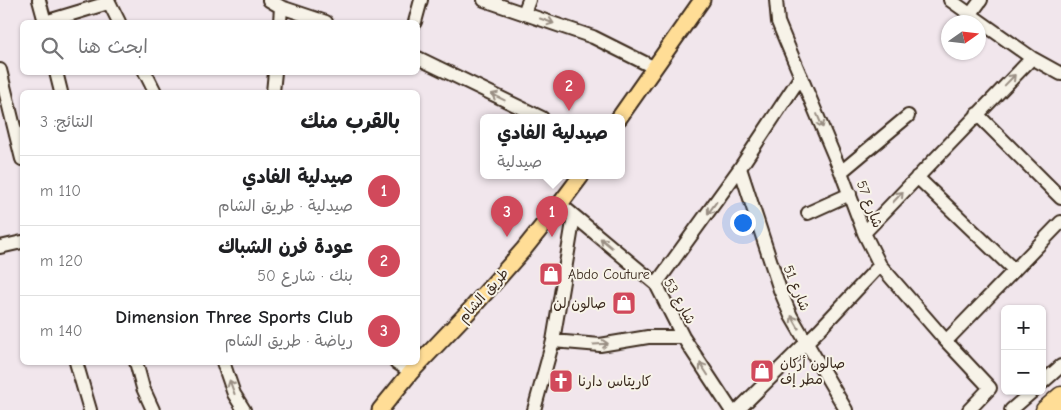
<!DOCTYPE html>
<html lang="ar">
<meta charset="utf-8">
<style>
body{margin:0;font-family:"Comic Neue","Playpen Sans Arabic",sans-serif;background:#f2f2f2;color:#202124;direction:rtl}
.controls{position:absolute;right:15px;bottom:15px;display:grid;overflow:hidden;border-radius:8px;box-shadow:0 1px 4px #0004}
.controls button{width:45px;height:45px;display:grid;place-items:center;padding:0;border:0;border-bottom:1px solid #e0e0e0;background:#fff;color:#202124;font:25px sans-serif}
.compass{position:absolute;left:941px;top:15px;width:45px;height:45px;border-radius:50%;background:#fff;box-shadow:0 1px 4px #0004;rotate:76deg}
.you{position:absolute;left:742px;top:222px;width:18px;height:18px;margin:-12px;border:4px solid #fff;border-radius:50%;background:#1a73e8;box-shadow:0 0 0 8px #1a73e833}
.badge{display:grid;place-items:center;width:32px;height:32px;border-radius:50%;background:#d1495b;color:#fff;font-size:16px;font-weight:700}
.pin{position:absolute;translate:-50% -41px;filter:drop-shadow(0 1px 2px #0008)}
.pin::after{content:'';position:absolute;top:26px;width:18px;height:15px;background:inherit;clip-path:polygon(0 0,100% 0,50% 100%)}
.popup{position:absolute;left:480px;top:114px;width:145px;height:65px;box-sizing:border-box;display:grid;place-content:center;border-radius:8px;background:#fff;filter:drop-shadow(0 1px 4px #0005);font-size:16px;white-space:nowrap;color:#757577}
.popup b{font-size:19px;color:#202124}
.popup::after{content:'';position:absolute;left:50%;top:100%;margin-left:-10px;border:10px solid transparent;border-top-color:#fff}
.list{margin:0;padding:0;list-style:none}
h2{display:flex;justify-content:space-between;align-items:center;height:65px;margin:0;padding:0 20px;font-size:21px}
h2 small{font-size:16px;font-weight:400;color:#757577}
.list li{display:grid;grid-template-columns:32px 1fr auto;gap:15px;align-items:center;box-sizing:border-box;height:70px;padding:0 20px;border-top:1px solid #e0e0e0}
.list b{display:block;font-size:19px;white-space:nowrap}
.list p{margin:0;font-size:16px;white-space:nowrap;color:#757577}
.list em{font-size:16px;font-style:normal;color:#757577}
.icon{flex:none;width:28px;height:28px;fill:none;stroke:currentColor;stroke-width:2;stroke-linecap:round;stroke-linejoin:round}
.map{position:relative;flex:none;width:1061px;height:410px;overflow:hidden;direction:ltr}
.search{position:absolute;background:#fff;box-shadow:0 1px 4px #0004;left:20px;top:20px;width:400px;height:55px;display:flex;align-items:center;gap:12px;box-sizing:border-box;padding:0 18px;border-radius:8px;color:#757577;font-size:19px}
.panel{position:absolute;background:#fff;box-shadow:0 1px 4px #0004;left:20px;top:90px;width:400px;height:275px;border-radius:8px;direction:rtl}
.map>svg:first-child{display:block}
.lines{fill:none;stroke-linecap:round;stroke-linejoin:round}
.minor-casing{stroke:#3b2a1e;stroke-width:16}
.major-casing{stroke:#3b2a1e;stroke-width:19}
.highway-casing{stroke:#3b2a1e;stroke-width:21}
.minor{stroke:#f7f3e8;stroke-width:12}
.major{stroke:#ffdd96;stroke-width:15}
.highway{stroke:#ffdd96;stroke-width:18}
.oneway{stroke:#998e83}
.labels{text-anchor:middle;stroke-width:4;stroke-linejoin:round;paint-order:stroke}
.street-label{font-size:14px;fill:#3b2a1e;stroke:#f7f3e8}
.poi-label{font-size:14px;fill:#3b2a1e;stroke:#f7f3e8;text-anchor:start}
</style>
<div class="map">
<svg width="1061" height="410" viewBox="0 0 1061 410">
<rect width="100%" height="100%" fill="#f1e6ec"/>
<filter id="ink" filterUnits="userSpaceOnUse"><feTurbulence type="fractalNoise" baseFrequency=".02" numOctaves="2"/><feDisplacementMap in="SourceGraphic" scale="10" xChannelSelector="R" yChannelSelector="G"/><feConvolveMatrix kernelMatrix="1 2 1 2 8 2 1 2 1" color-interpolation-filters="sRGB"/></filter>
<g filter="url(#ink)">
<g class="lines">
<g class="minor-casing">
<path id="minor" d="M 39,0 L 45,22 L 108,3
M 108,0 L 119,22
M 269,0 L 281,7 L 326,22
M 484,0 L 593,37 L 655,68
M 776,0 L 778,22 L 785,39 L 841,172 L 864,233 L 880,265 L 946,341 L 990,388 L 969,410
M 950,0 L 1032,58 L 1061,74
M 524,13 L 529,0
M 970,15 L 981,0
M 280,22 L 281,7
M 415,22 L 421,0
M 418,58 L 542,118
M 0,70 L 22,159
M 56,72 L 61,92
M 145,72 L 155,92
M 273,92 L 275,72
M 977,114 L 1061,198
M 740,168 L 780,290 L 791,316 L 846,410
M 841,172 L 908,116
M 917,177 L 1014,270
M 560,204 L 656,284 L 683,337 L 731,410
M 808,213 L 850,194
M 864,233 L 1032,58
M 0,247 L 22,242
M 656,284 L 740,168 L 801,76
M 553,341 L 600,345 L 648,337 L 683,337
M 946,341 L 1061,222
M 76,362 L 90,410
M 136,362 L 143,388 L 153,410
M 223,362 L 234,394 L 244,410
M 396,362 L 411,372
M 1042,383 L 1061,366
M 534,410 L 553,341 L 574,216
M 738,410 L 819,330 L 880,265
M 1011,410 L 1033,391"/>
</g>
<g class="major-casing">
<path id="major" d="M 619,118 L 702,0
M 380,410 L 411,372 L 471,309 L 524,249 L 560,204 L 581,176"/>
</g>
<g class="highway-casing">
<path id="highway" d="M 1045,410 L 1061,396"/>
</g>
<use href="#minor" class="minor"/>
<use href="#major" class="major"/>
<use href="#highway" class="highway"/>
</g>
<defs><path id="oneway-shaft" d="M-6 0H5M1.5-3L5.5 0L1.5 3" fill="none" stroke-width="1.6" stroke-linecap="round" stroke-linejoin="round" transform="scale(1.25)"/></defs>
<g class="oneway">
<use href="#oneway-shaft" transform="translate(547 21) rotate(19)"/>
<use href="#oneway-shaft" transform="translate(1010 80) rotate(-46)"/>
<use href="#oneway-shaft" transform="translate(498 97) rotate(-154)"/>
<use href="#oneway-shaft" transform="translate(820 121) rotate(67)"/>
<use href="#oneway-shaft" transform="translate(898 197) rotate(-47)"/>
<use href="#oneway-shaft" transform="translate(712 208) rotate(126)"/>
<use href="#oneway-shaft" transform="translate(606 243) rotate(-140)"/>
<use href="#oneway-shaft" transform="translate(795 322) rotate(-120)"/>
<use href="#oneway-shaft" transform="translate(601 344) rotate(-3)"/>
<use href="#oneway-shaft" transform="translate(704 369) rotate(-123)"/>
<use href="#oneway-shaft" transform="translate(232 387) rotate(-110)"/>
</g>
</g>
<defs>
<g id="shop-square" transform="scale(1.25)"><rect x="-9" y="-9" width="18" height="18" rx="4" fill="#d1495b" stroke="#f7f3e8"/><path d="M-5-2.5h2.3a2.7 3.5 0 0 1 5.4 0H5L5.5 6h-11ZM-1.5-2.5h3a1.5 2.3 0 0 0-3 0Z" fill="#fff"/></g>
<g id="church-square" transform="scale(1.25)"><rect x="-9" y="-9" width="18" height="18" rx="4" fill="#d1495b" stroke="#f7f3e8"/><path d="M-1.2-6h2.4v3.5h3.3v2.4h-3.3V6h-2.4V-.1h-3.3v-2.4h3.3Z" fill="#fff"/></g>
</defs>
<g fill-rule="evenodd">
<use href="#shop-square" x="551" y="274"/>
<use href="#shop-square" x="624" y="303"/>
<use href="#shop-square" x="762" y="371"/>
<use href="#church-square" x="561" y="381"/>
</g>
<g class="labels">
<g class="street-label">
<text transform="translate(870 204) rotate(69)" y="5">شارع 57</text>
<text transform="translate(797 288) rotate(68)" y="5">شارع 51</text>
<text transform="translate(483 295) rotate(-48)" y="5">طريق الشام</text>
<text transform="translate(680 301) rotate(61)" y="5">شارع 53</text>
</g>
<g class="poi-label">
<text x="568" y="279">Abdo Couture</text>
<text x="606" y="308" text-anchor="end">صالون لن</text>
<text x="780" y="368">صالون أركان<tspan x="780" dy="16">مطر إف</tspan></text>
<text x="578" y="386">كاريتاس دارنا</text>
</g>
</g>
</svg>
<div class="controls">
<button>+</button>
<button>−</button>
</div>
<svg class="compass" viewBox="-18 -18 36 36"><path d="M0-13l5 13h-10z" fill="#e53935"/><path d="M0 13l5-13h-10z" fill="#757577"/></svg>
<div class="you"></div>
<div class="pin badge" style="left:552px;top:237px">1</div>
<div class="popup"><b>صيدلية الفادي</b>صيدلية</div>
<div class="pin badge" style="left:569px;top:111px">2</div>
<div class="pin badge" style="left:507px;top:237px">3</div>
<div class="search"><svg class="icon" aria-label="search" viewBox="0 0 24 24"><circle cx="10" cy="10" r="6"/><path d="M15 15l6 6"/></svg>ابحث هنا</div>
<section class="panel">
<h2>بالقرب منك<small>النتائج: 3</small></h2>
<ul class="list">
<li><span class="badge">1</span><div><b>صيدلية الفادي</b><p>صيدلية · طريق الشام</p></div><em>110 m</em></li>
<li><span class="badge">2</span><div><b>عودة فرن الشباك</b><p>بنك · شارع 50</p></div><em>120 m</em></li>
<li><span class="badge">3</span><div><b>Dimension Three Sports Club</b><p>رياضة · طريق الشام</p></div><em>140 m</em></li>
</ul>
</section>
</div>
